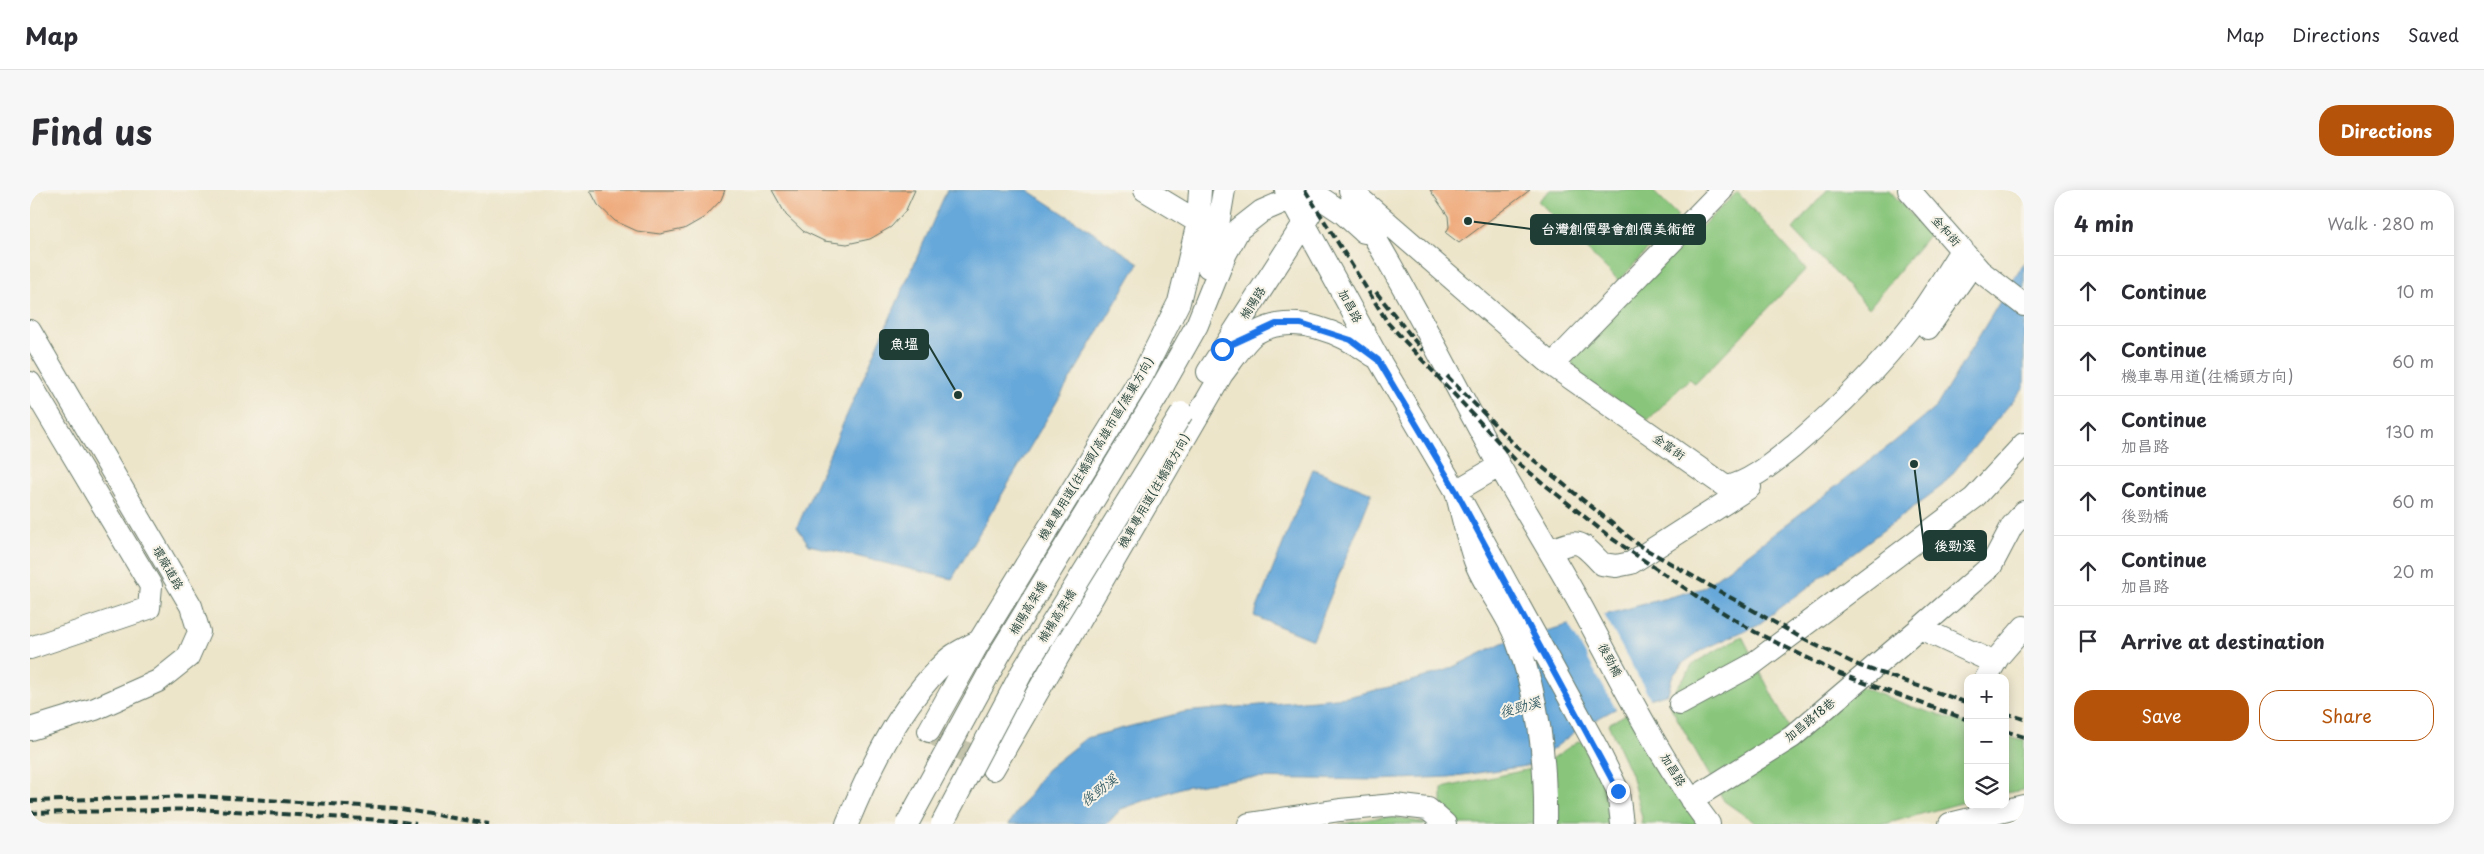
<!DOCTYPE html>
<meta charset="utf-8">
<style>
body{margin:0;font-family:"Playpen Sans","LXGW WenKai TC",sans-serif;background:#f7f7f7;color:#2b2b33}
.controls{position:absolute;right:15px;bottom:15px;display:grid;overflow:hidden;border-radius:10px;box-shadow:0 2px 12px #0003}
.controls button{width:45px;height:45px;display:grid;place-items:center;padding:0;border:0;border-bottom:1px solid #e1e1e2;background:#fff;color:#2b2b33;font:25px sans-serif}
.stop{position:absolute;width:15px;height:15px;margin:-11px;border:4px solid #1a73e8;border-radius:50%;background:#fff}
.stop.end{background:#1a73e8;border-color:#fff;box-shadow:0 1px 5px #0008}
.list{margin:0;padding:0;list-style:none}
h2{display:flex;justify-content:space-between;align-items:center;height:65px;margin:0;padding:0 20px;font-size:21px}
h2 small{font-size:16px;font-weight:400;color:#7c7c81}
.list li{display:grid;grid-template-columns:32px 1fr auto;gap:15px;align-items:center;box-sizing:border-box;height:70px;padding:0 20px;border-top:1px solid #e1e1e2}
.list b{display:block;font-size:19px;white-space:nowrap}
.list p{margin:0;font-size:16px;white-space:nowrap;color:#7c7c81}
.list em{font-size:16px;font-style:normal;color:#7c7c81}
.actions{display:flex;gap:10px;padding:15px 20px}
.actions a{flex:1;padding:11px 0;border:1px solid #b45309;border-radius:20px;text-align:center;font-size:18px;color:#b45309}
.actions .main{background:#b45309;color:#fff}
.icon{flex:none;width:28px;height:28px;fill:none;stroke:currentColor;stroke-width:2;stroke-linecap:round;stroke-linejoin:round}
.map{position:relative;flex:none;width:1994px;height:634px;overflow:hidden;border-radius:20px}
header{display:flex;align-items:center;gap:30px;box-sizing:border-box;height:70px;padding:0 25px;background:#fff;border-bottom:1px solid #e1e1e2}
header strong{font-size:24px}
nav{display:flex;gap:28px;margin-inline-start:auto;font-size:18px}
.intro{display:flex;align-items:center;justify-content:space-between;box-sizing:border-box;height:120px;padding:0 30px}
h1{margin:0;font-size:35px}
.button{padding:12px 22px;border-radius:20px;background:#b45309;color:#fff;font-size:18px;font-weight:700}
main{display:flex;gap:30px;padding:0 30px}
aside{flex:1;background:#fff;border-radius:20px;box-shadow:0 2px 12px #0003}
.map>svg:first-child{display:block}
.green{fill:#89c67c;stroke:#548258}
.water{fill:#66a8da;stroke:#427287}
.pier{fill:#ede5ca}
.building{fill:#efaa7b}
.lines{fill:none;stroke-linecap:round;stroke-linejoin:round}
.minor-tunnel{stroke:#c4c3ac;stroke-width:22;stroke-dasharray:22 11;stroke-linecap:butt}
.minor-casing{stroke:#677868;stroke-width:24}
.minor{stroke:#fff;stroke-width:22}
.rail{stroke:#1f3d34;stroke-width:4;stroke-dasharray:8 4;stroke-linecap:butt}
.minor-bridge-casing{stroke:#677868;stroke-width:24;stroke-linecap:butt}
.minor-bridge{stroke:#fff;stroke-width:22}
.route{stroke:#1a73e8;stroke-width:6}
.labels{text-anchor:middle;stroke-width:4;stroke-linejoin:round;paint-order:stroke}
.street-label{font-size:12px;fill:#1f3d34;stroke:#f7f3e8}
.water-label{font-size:14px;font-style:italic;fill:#345d66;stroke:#f7f3e8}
.leader{fill:none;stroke:#1f3d34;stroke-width:2}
.callout-dot{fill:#1f3d34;stroke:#f7f3e8;stroke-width:2}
.callout{fill:#1f3d34;stroke:#1f3d34;stroke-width:2}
.callout-label{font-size:14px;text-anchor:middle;font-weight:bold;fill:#fff}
</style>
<header>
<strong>Map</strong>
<nav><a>Map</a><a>Directions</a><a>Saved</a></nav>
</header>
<div class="intro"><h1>Find us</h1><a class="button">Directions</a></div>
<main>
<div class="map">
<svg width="1994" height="634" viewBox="0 0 1994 634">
<rect width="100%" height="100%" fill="#f7f3e8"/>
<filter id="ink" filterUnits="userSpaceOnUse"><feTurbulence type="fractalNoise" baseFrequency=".02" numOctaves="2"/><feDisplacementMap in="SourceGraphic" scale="10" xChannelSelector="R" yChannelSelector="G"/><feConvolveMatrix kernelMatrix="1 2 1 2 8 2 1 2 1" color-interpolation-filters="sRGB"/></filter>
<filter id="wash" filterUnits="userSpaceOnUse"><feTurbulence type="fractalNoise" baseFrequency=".0096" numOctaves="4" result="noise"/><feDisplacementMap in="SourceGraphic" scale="20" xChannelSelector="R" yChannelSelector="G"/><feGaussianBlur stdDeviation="1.12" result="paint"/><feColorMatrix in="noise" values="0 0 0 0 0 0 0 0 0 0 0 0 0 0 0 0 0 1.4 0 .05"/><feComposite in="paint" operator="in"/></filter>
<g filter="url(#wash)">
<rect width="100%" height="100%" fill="#ede5ca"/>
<path class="green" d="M 1520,0 L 1622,0 L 1648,26 L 1589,91 L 1508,11 Z
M 1797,0 L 1859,0 L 1899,44 L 1839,118 L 1763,39 Z
M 1707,2 L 1776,79 L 1665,194 L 1659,189 L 1618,230 L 1546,184 L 1542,174 L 1542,163 Z
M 1712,446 L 1765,550 L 1828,496 L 1883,517 L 1938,534 L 1938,611 L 1855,634 L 1727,634 L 1694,611 L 1639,514 L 1646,499 L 1664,473 Z
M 1600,522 L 1672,634 L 1611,634 L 1612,628 L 1601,584 L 1578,534 Z
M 1975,546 L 1994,551 L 1994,600 L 1975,603 Z
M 1548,551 L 1558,553 L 1584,606 L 1584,634 L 1414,634 L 1412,619 L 1412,598 L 1510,577 Z
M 1359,626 L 1400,634 L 1309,634 Z"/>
<path class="water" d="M 917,0 L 998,0 L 1109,73 L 922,389 L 779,355 L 767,337 Z
M 1994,72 L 1994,197 L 1913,295 L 1729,434 L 1670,461 L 1653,473 L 1642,487 L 1638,503 L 1585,519 L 1547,540 L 1503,575 L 1419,587 L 1346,590 L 1211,588 L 1153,597 L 1091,619 L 1077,634 L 979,634 L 1016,580 L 1056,548 L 1154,522 L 1317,507 L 1376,493 L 1417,480 L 1472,453 L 1673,398 L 1864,252 L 1906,217 Z
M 1283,279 L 1342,303 L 1283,450 L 1224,426 Z"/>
<path class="pier" d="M 1573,423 L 1621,510 L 1587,521 L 1537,432 Z"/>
<g id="blocks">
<path class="building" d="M 560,0 L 695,0 L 691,10 L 675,27 L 654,39 L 630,44 L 607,41 L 585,31 L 568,15 Z
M 742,0 L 885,0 L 876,20 L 861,37 L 840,49 L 817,54 L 794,51 L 773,41 L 756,25 Z
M 1400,0 L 1500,0 L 1429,53 L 1416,43 L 1419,37 L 1418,26 Z"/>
</g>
</g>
<g filter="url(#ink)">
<use href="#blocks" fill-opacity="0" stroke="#677868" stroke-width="1"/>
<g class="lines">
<path class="minor-tunnel" d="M 899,541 L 963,579"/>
<g class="minor-casing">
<path id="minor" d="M 1115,0 L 1168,32
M 1256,0 L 1349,170 L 1426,301 L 1568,560 L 1588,601 L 1592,634
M 1320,0 L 1522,175 L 1696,297 C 1720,293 1745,271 1764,256 C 1807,219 1846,181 1881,136 C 1900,112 1915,85 1932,59
M 1879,0 L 1950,81 L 1994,115
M 1322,10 C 1376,96 1420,187 1469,275 C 1496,322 1524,368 1551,416 C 1591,490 1628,567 1679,634
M 1178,77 L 1186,47 L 1194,0
M 1898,138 L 1943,74
M 0,141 L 161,416 L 169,442 L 158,467 L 128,491 L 65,519 L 0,539
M 1522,175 L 1692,0
M 1178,182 L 1280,24
M 0,193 L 121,396 L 119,418 L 0,458
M 1127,206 L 1167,135 L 1196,63 L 1209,39 L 1232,21 L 1272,4 L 1286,5 L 1313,23 L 1334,42
M 1469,276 L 1426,301 C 1432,324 1437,348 1445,371 C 1455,398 1476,421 1486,448 C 1509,510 1516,567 1515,634
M 1520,361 C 1549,347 1551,352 1572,374 L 1586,376 L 1601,373 L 1720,297
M 1890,438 L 1965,473
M 1956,488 L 1969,466 L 1994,437
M 1650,514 L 1720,476 L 1944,308 L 1994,254
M 899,541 L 950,450 L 1112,186 L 1149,112 L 1168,32 L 1170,0
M 963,579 L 1192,184 C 1201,173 1215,150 1226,143 C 1264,121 1312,143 1344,166
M 1661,610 L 1762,547 L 1890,438 L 1961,376 L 1982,336 L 1994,322
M 817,634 C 841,576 870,515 916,471 C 925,462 939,457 949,451
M 1219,634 L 1310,620 L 1364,615 L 1398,619 L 1415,634
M 1920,634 L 1994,616"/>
</g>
<use href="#minor" class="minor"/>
<path class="rail" d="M 1275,0 L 1358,133 L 1488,273 L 1581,348 L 1671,409 L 1725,442 L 1810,484 L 1938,530
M 1346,102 L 1393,161
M 1417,186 L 1485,255 L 1610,356 L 1777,451 L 1830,476 L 1938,513
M 1975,523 L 1994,529
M 1975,541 L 1994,547
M 0,611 L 169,606 L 365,618 L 459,634
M 0,623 L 169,619 L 367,631 L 386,634"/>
<g class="minor-bridge-casing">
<path id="minor-bridge" d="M 877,634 L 969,465 L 1127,206
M 912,634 L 992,482 L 1152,223"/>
</g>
<use href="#minor-bridge" class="minor-bridge"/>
</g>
</g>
<g class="lines" filter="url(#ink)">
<path class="route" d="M 1192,159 L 1246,134 L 1271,134 L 1321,150 L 1348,170 L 1426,301 L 1588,601"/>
</g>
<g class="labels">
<g class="street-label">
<text transform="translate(1916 41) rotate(48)" y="4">金和街</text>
<text transform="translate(1223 113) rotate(-57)" y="4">楠陽路</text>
<text transform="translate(1320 116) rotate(62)" y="4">加昌路</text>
<text transform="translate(1639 257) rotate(35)" y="4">金富街</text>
<text transform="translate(1066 259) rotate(-59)" y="4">機車專用道(往橋頭/高雄市區/燕巢方向)</text>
<text transform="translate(1124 301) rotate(-60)" y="4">機車專用道(往橋頭方向)</text>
<text transform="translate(138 378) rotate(60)" y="4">環廠道路</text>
<text transform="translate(998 418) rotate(-59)" y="4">楠陽高架橋</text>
<text transform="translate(1027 426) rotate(-58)" y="4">楠楊高架橋</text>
<text transform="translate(1580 470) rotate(62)" y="4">後勁橋</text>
<text transform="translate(1780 530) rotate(-39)" y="4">加昌路18巷</text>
<text transform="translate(1643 580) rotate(59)" y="4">加昌路</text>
</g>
<g class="water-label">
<text transform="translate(1490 517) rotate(-15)" y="5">後勁溪</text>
<text transform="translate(1069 600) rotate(-38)" y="5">後勁溪</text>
</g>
</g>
<path class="leader" d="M1438 31L1501 39M928 205L898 154M1884 274L1894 356"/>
<g class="callout-dot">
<circle cx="1438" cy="31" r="5"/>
<circle cx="928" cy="205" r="5"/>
<circle cx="1884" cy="274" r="5"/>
</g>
<g class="callout">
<rect x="1501" y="25" width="174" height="29" rx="5"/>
<rect x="850" y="140" width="48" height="29" rx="5"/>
<rect x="1894" y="341" width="62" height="29" rx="5"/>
</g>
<g class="callout-label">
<text x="1588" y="44">台灣創價學會創價美術館</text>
<text x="874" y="159">魚塭</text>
<text x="1925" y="361">後勁溪</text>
</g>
</svg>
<div class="controls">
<button>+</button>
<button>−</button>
<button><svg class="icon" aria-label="layers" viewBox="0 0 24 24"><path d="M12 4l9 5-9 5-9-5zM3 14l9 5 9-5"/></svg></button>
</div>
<div class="stop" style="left:1192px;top:159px"></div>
<div class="stop end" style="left:1588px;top:601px"></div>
</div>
<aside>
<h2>4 min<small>Walk · 280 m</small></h2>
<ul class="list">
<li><svg class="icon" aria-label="ahead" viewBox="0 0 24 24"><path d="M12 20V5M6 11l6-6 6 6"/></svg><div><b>Continue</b></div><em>10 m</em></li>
<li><svg class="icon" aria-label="ahead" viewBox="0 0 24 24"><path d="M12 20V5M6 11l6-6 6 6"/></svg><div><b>Continue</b><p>機車專用道(往橋頭方向)</p></div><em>60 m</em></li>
<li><svg class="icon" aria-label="ahead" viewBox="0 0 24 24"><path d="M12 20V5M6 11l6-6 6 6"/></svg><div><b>Continue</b><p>加昌路</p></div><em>130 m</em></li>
<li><svg class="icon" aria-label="ahead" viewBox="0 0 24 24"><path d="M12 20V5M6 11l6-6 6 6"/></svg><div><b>Continue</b><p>後勁橋</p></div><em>60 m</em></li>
<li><svg class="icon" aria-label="ahead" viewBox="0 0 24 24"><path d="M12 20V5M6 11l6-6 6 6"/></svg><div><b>Continue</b><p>加昌路</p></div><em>20 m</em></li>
<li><svg class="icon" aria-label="arrive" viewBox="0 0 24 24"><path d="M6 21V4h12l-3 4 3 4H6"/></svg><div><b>Arrive at destination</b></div></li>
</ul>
<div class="actions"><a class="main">Save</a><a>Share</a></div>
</aside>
</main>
